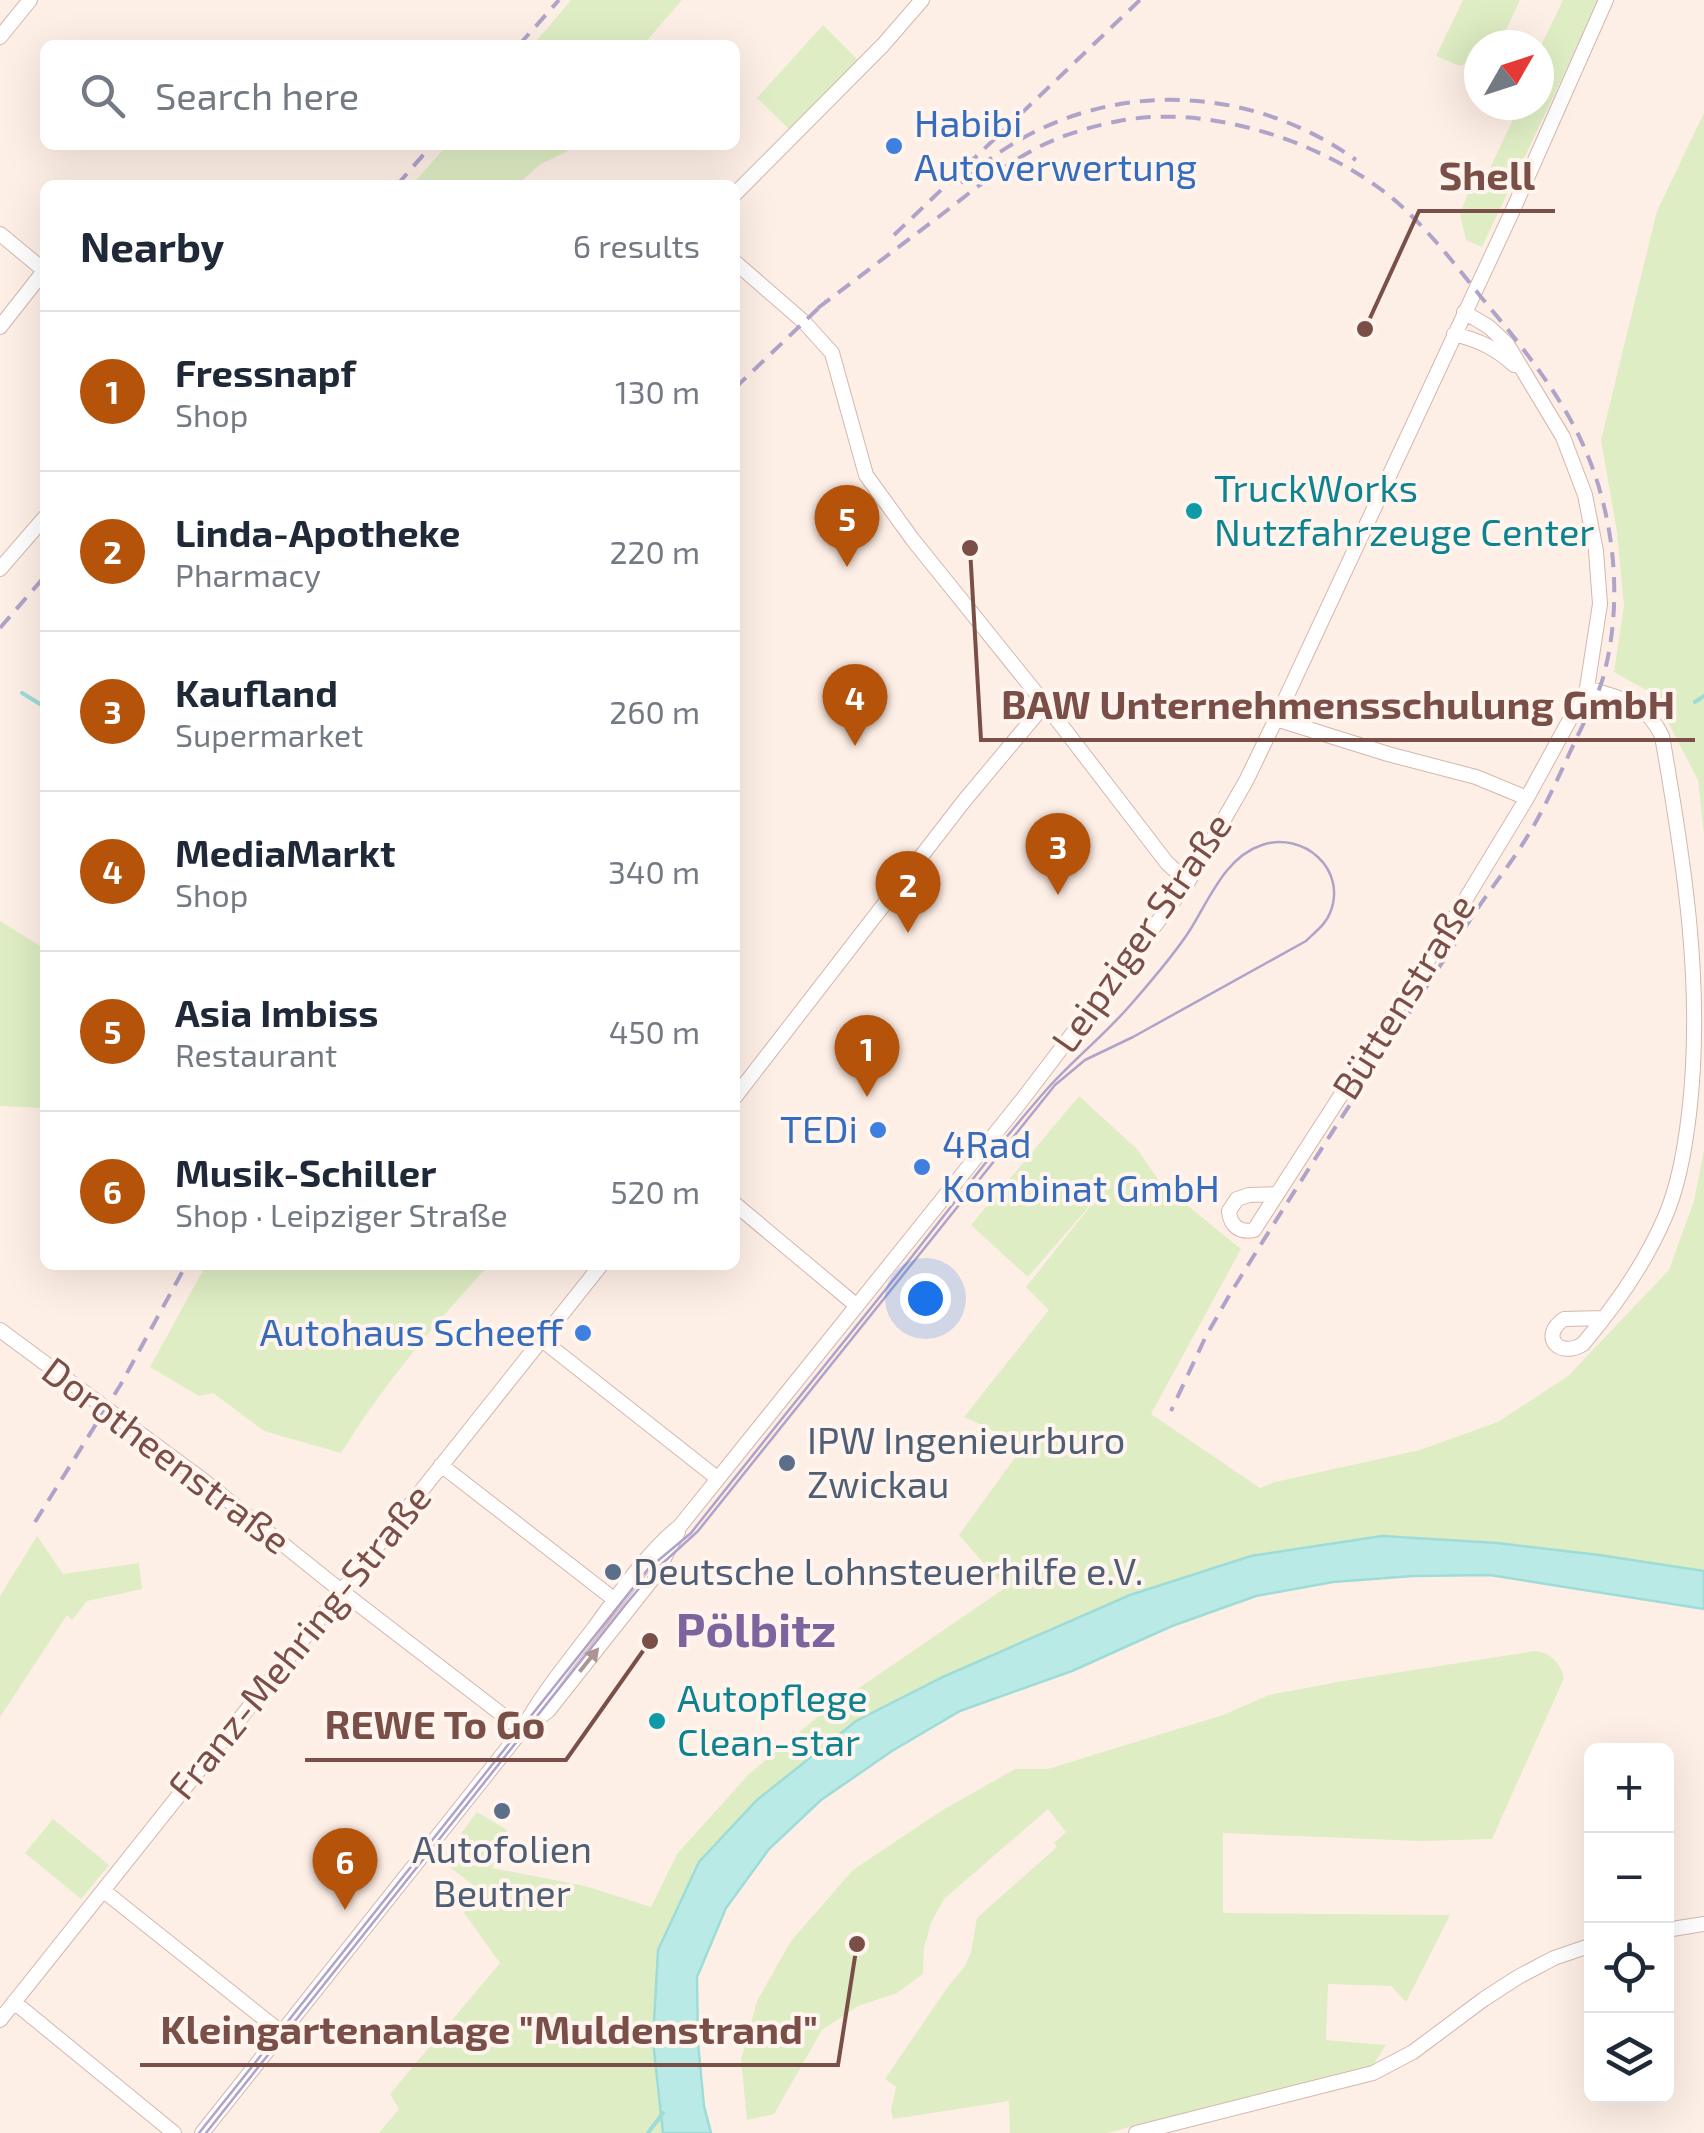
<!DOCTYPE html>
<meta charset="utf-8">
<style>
body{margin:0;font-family:"Exo 2",sans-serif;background:#f6f6f7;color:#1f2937}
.controls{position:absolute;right:30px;bottom:30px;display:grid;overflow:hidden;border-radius:15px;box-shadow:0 10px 40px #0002}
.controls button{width:90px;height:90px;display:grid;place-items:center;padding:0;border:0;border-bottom:2px solid #e0e1e3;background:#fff;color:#1f2937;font:50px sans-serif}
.compass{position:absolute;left:1464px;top:30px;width:90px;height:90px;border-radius:50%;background:#fff;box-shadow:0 10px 40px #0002;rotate:51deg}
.you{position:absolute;left:925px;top:1298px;width:35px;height:35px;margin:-25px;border:8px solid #fff;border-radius:50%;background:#1a73e8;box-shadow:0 0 0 15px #1a73e833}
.badge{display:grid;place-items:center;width:65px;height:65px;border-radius:50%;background:#b45309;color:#fff;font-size:32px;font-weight:700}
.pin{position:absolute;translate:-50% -82px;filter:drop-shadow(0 2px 5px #0008)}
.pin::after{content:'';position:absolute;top:52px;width:35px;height:30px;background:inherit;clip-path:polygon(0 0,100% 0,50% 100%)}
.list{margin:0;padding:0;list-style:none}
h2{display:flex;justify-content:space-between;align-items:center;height:130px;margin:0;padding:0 40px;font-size:42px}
h2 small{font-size:32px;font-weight:400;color:#747a83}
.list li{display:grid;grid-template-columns:65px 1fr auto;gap:30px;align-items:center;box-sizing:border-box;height:160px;padding:0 40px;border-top:2px solid #e0e1e3}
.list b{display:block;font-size:38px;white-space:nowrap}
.list p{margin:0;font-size:32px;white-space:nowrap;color:#747a83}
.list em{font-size:32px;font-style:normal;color:#747a83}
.icon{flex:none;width:55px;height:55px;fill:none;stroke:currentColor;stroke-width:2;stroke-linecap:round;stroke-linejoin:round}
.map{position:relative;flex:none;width:1704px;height:2133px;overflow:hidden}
.search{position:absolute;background:#fff;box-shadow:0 10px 40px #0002;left:40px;top:40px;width:700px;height:110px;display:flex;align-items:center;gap:25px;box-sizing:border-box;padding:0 35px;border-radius:15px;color:#747a83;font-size:38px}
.panel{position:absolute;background:#fff;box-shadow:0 10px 40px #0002;left:40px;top:180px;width:700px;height:1090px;border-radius:15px}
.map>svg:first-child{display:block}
.green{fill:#deedc3}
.water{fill:#b9eae6;stroke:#9edcd8;stroke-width:2.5}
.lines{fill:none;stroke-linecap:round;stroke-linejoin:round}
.stream{stroke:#9edcd8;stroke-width:4}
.minor-casing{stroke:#d4b6ae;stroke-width:16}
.minor{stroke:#fff;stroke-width:14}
.tram{stroke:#afa3c9;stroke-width:2.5}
.rail{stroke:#afa3c9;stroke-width:4;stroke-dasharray:15 10;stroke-linecap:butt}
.oneway{fill:#af9591}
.shop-dot{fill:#3f7fe0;stroke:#fff5ee;stroke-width:4}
.culture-dot{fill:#0f9aa8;stroke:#fff5ee;stroke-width:4}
.service-dot{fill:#5c6f8a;stroke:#fff5ee;stroke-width:4}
.labels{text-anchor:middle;stroke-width:8;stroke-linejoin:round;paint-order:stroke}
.shop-label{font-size:38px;fill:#366cbe;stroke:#fff5ee;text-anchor:start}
.culture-label{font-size:38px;fill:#0d838f;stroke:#fff5ee;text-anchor:start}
.street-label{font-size:38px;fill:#7a4f48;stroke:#fff5ee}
.service-label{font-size:38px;fill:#4e5e75;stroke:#fff5ee;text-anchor:start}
.district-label{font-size:48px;font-weight:bold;fill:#7d649e;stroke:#fff5ee}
.leader{fill:none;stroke:#7a4f48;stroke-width:4}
.callout-dot{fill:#7a4f48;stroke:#fff5ee;stroke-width:4}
.callout-label{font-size:40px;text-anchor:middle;font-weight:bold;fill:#7a4f48;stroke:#fff5ee;stroke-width:8;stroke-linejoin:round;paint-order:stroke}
</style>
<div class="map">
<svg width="1704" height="2133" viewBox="0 0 1704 2133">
<rect width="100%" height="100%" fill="#feefe6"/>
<path class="green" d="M 571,0 L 682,0 L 643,45 L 533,45 Z
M 1463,0 L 1520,0 L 1504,34 L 1493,36 L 1486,45 L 1479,45 C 1479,58 1471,61 1460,66 L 1436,56 Z
M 1563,0 L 1599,0 L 1482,247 L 1466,240 L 1460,214 L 1472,183 L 1481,187 L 1520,105 L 1539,105 L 1539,50 Z
M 823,25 L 861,63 L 792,132 L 757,98 Z
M 1704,113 L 1704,835 L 1698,780 L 1653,694 L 1614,672 L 1624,606 L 1617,532 L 1601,440 L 1657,211 Z
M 447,145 L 562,145 L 568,151 L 541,164 L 519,183 L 513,185 L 412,185 Z
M 0,921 L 45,949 L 43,1108 L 0,1106 Z
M 1079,1096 L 1137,1149 L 1162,1185 L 1241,1249 L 1151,1414 L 1260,1488 L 1275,1482 L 1420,1450 L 1498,1422 L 1568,1376 L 1669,1270 L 1694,1201 L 1704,1150 L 1704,1571 L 1599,1555 L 1246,1558 L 1130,1595 L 945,1676 L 856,1721 L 757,1800 L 699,1862 L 658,1950 L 653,2037 L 663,2133 L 379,2133 L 399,2109 L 390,2094 L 500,1963 L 464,1913 L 479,1890 L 441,1860 L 477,1812 L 507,1830 L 492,1868 L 585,1886 L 651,1907 L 677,1854 L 749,1774 L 821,1714 L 1005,1588 L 959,1535 L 1024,1445 L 964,1417 L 1049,1310 L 1026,1287 L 1104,1189 L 1028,1277 L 971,1225 Z
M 206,1265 L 489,1265 C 435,1323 383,1385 341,1453 L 264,1431 L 213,1393 L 199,1396 L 150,1367 Z
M 37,1536 L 63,1574 L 139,1563 L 142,1589 L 87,1601 L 72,1620 L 67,1615 L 0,1717 L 0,1596 Z
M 1535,1651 C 1550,1652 1561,1664 1564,1678 L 1492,1839 L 1421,1841 L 1223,1833 L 1223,1913 L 1450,1915 L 1406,2002 L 1391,1986 L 1328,1984 L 1326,2040 L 1386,2045 L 1373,2065 L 1107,2133 L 1010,2133 L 1009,2101 L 893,2119 L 891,2110 L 896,2087 L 885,2079 L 947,1988 L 965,1966 L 971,1952 L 977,1918 L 1057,1847 L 1054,1843 L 1066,1832 L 1048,1809 L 944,1899 L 931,1923 L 924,1948 L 923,1974 L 897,1993 L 858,2006 L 822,2030 L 774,2114 L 747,2120 L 741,2060 L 757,2001 L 791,1941 L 853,1870 L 941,1811 L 1015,1769 L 1048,1769 L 1223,1715 L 1269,1695 L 1343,1681 Z
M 53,1819 L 109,1865 L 81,1899 L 25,1853 Z"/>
<path class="water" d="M 1382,1536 L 1497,1543 L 1599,1555 L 1704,1571 L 1704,1609 L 1490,1575 L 1413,1576 L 1333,1582 L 1256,1596 L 1172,1626 L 1072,1671 L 960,1711 L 892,1751 L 821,1800 L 769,1849 L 726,1908 L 697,1977 L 698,2043 L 704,2106 L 711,2133 L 663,2133 L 653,2041 L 658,1950 L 699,1862 L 757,1800 L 856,1721 L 945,1676 L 1130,1595 L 1251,1556 Z"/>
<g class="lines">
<path class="stream" d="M 22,693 L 45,707
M 1695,702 L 1704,696
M 648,2133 L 663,2113"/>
<g class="minor-casing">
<path id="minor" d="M 0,37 L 30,0
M 735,194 L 883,45 L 922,0
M 0,234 L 45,271
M 735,262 L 804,322 L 832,353 L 866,475 L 913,540 L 1045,704 L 1167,863 L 1188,882
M 0,327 L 44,271
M 1454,334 C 1478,340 1496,348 1514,365
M 0,569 L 45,517
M 1587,688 C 1622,699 1645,701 1662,736 C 1684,861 1704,987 1689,1114 C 1685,1148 1679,1185 1665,1217 C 1645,1264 1616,1305 1583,1344 C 1559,1359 1539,1336 1564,1319 L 1603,1318
M 1276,719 L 1388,754 L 1476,777 L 1527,798
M 735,1097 L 964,801 L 1045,704
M 1277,1194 L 1249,1195 L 1237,1199 L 1229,1211 C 1230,1226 1240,1233 1254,1230 L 1439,943 L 1527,798 L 1587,688 L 1600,604 L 1596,551 L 1585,495 L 1563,437 L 1507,344 L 1489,327 L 1464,312
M 735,1204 L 857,1306
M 0,1330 L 204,1481 L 340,1590 L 522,1730
M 542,1340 L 717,1478
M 441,1465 L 615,1600
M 527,1726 L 548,1711 L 654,1577 L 678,1532
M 104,1891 L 282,2033
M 1666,1930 L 1704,1924
M 14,2002 L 174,2133
M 0,2020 L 601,1265
M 202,2133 L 522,1730 C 542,1693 569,1661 594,1628 C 620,1593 646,1553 680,1526 L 1022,1100 L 1188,882 L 1246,781 L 1276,719 L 1512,212 L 1606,0
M 1136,2133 L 1373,2073 L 1413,2052 L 1484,1999 L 1518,1977 L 1554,1958 L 1592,1945"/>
</g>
<use href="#minor" class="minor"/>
<path class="tram" d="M 199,2133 L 648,1569 L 691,1533 C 765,1439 840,1347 914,1254 C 958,1198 1001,1141 1048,1088 C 1075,1058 1107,1033 1133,1002 C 1153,979 1174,955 1190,930 C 1209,900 1225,857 1262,845 C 1303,831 1348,869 1330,913 C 1326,924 1315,932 1306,941 L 1133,1037 L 1085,1060 L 1055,1085 L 698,1531 L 652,1573 L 626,1604 L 206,2133"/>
<path class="rail" d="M 519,45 L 559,0
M 961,183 C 1072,80 1234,73 1356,160
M 397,185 L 432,145
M 894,235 L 1140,0
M 818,308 C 859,277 900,246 941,215 C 976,188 1013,157 1054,140 C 1073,132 1098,125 1119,121 C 1210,103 1329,143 1398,203 C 1429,231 1455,264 1481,297 C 1516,339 1551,382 1576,430 C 1612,500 1624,589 1606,666 C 1601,691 1588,714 1577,737 C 1562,769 1548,802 1530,832 C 1512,863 1489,890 1470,920 C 1389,1044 1308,1168 1230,1294 L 1206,1336 L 1171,1411
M 735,388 L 826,301
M 0,628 L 45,576
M 35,1522 L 121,1384 L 186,1265"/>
</g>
<defs><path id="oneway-solid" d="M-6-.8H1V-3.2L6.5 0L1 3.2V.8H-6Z" transform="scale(2.5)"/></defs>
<use class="oneway" href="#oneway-solid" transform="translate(589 1660) rotate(-51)"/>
<g class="shop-dot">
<circle cx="894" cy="146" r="10"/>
<circle cx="878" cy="1130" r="10"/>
<circle cx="922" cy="1167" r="10"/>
<circle cx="583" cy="1333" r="10"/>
</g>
<g class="culture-dot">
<circle cx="1194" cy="511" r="10"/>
<circle cx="657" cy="1721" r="10"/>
</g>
<g class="service-dot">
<circle cx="787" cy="1463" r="10"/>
<circle cx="613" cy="1572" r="10"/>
<circle cx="502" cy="1811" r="10"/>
</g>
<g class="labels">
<g class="shop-label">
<text x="914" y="137">Habibi<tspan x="914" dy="44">Autoverwertung</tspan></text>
<text x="858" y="1143" text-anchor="end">TEDi</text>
<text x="942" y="1158">4Rad<tspan x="942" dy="44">Kombinat GmbH</tspan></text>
<text x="563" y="1346" text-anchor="end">Autohaus Scheeff</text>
</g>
<g class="culture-label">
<text x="1214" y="502">TruckWorks<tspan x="1214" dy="44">Nutzfahrzeuge Center</tspan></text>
<text x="677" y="1712">Autopflege<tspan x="677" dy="44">Clean-star</tspan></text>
</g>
<g class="street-label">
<text transform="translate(1142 933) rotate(-55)" y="13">Leipziger Straße</text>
<text transform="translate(1404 997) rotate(-58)" y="13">Büttenstraße</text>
<text transform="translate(166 1456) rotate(37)" y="13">Dorotheenstraße</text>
<text transform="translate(300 1642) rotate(-51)" y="13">Franz-Mehring-Straße</text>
</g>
<g class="service-label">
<text x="807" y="1454">IPW Ingenieurburo<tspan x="807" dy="44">Zwickau</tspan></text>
<text x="633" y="1585">Deutsche Lohnsteuerhilfe e.V.</text>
<text x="502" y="1863" text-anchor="middle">Autofolien<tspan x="502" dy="44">Beutner</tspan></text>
</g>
<g class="district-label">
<text x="756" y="1647">Pölbitz</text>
</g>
</g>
<path class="leader" d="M1365 329L1419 211H1555M970 548L981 740H1695M650 1641L566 1760H305M857 1944L838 2065H140"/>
<g class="callout-dot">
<circle cx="1365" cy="329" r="10"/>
<circle cx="970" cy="548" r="10"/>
<circle cx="650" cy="1641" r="10"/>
<circle cx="857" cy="1944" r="10"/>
</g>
<g class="callout-label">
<text x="1487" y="190">Shell</text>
<text x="1338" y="719">BAW Unternehmensschulung GmbH</text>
<text x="435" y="1739">REWE To Go</text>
<text x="489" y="2044">Kleingartenanlage "Muldenstrand"</text>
</g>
</svg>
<div class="controls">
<button>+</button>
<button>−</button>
<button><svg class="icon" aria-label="locate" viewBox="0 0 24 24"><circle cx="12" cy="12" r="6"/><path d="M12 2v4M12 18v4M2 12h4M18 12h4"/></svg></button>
<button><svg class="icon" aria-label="layers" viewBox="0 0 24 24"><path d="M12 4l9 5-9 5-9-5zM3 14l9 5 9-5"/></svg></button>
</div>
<svg class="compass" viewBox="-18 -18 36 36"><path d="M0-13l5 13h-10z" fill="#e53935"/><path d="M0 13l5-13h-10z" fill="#747a83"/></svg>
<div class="you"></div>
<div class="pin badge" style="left:867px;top:1097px">1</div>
<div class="pin badge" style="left:908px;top:933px">2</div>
<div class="pin badge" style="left:1058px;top:895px">3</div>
<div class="pin badge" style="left:855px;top:746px">4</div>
<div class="pin badge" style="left:847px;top:567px">5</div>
<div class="pin badge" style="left:345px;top:1910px">6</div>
<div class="search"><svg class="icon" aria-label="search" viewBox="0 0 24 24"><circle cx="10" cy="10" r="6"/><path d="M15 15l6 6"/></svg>Search here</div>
<section class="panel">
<h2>Nearby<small>6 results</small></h2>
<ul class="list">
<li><span class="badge">1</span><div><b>Fressnapf</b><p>Shop</p></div><em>130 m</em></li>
<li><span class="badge">2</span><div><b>Linda-Apotheke</b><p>Pharmacy</p></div><em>220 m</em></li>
<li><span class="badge">3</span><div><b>Kaufland</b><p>Supermarket</p></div><em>260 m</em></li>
<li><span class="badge">4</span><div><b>MediaMarkt</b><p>Shop</p></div><em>340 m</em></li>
<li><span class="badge">5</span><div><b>Asia Imbiss</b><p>Restaurant</p></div><em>450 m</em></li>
<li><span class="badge">6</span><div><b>Musik-Schiller</b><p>Shop · Leipziger Straße</p></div><em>520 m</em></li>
</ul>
</section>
</div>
